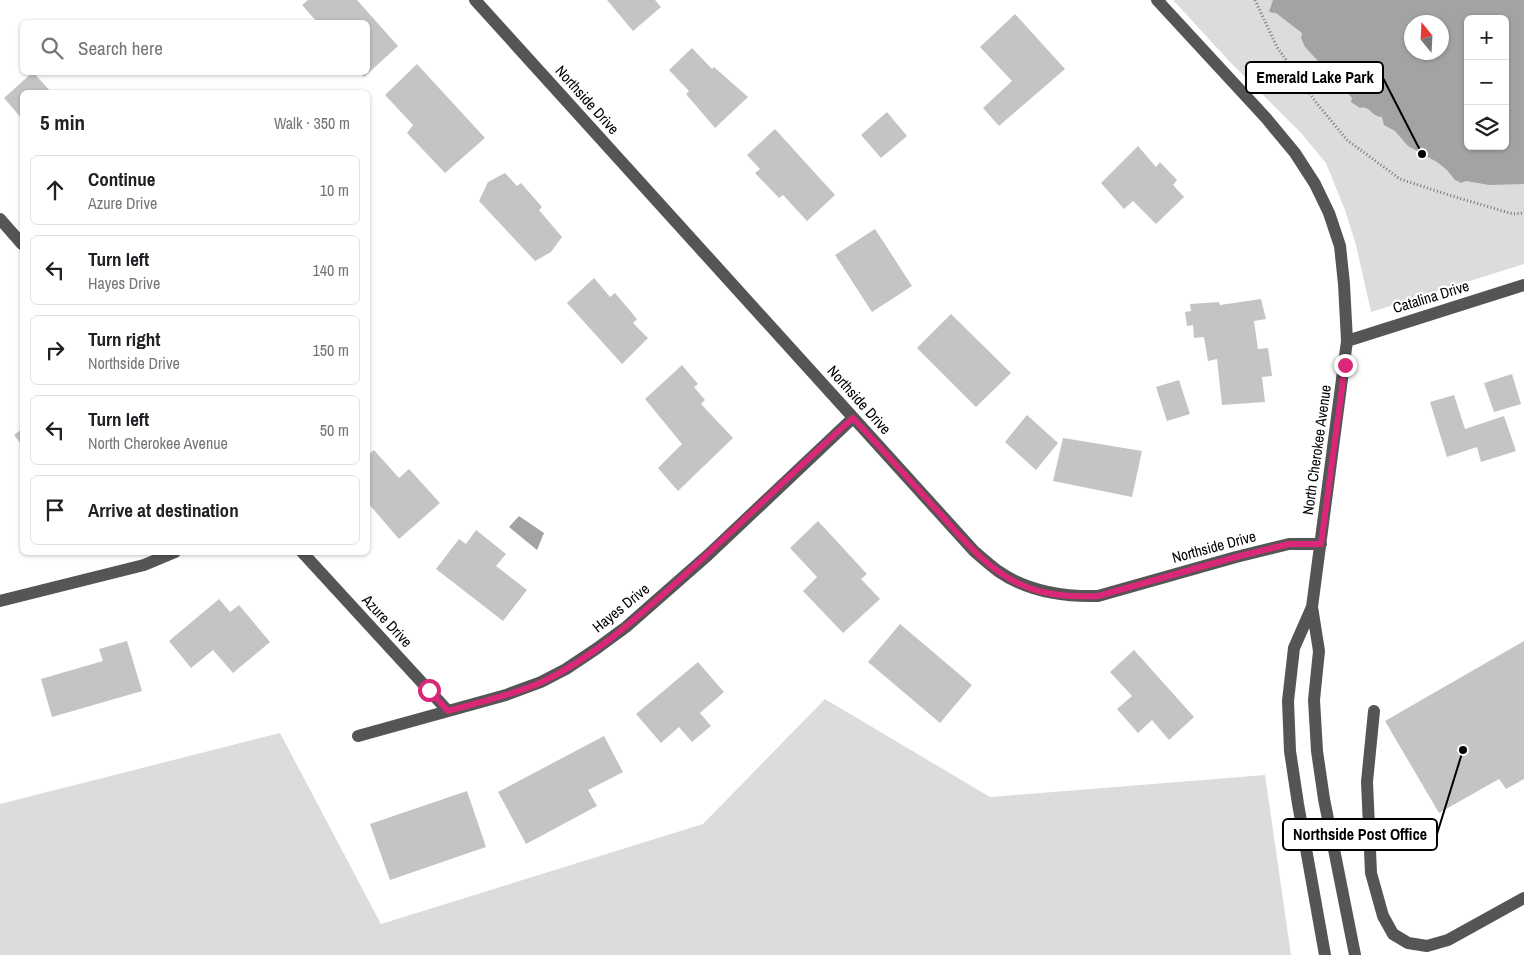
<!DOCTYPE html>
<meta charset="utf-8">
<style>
body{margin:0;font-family:"Archivo Narrow",sans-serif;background:#f6f6f6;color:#202124}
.controls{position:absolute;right:15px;top:15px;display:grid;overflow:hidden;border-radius:8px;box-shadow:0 1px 4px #0004}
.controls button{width:45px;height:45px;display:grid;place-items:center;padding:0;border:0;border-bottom:1px solid #e0e0e0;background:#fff;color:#202124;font:25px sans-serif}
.compass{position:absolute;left:1404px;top:15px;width:45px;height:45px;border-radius:50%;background:#fff;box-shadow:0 1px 4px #0004;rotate:342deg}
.stop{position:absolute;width:15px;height:15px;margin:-11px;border:4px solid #db2777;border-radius:50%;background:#fff}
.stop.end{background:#db2777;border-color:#fff;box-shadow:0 1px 5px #0008}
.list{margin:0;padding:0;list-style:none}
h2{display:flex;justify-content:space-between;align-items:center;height:65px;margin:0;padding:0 20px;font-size:21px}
h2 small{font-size:16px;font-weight:400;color:#757577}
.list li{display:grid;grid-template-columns:32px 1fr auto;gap:15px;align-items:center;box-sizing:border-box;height:70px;margin:0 10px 10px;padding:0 10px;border:1px solid #e0e0e0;border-radius:8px}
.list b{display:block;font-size:19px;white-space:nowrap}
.list p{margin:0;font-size:16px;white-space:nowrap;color:#757577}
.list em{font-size:16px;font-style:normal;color:#757577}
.icon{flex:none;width:28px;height:28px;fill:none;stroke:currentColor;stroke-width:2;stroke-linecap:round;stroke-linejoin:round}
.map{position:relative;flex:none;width:1524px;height:955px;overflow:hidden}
.search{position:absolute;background:#fff;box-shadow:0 1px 4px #0004;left:20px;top:20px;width:350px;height:55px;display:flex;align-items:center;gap:12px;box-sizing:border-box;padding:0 18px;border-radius:8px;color:#757577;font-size:19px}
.panel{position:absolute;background:#fff;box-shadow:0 1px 4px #0004;left:20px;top:90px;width:350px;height:465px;border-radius:8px}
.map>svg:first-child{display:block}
.green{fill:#dcdcdc;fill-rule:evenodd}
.water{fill:#a3a3a3;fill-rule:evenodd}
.building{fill:#c4c4c4}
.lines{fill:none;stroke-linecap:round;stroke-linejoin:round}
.path{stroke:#777;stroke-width:3;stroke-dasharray:1 2.5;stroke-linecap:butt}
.minor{stroke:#555;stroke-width:12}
.route{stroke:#db2777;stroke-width:6}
.labels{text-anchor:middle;stroke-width:4.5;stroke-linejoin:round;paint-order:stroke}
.street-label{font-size:15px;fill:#000;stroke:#fff}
.leader{fill:none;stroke:#000;stroke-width:2}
.callout-dot{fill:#000;stroke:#fff;stroke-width:2}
.callout{fill:#fff;stroke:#000;stroke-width:2}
.callout-label{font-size:16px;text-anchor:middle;font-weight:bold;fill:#000}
</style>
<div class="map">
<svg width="1524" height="955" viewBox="0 0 1524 955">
<rect width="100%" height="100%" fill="#fff"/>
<path class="green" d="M 1173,0 L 1524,0 L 1524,264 L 1371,312 L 1356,245 L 1345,210 L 1326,163 L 1301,133 L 1231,63 ZM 1468,19 L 1505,19 L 1505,146 L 1468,146 ZM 1412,22 L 1442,22 L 1442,52 L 1412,52 Z
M 825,699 L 990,797 L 1265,775 L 1291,955 L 0,955 L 0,804 L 280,733 L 381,924 L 703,824 Z"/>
<path class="water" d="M 1273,0 L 1524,0 L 1524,184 L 1489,185 L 1466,181 L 1461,183 L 1455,180 L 1447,170 L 1437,162 L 1408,146 L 1395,131 L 1384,125 L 1382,117 C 1380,117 1377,116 1375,115 C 1369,111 1368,106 1360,108 L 1351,102 L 1352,98 L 1305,47 L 1301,38 L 1302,33 L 1276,13 L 1269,12 ZM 1468,19 L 1505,19 L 1505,146 L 1468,146 ZM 1412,22 L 1442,22 L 1442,52 L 1412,52 Z
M 519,516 L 544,533 L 537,550 L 509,527 Z"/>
<path class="building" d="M 308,0 L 357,0 L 398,46 L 364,77 L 359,72 L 368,72 L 368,22 L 317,22 L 302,5 Z
M 607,0 L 655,0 L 661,7 L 633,31 Z
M 1015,14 L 1065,69 L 999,126 L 983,108 L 1012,81 L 980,47 Z
M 692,48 L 712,69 L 714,67 L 748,97 L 715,128 L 686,94 L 689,91 L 669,70 Z
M 417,64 L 485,138 L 445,173 L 407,133 L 413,125 L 385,95 Z
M 33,72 L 51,92 L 22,92 L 22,119 L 4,98 Z
M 887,112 L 907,136 L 881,158 L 861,135 Z
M 775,129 L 835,195 L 807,221 L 783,195 L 779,198 L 755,173 L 760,169 L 747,155 Z
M 1138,146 L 1156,167 L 1160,162 L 1177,180 L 1173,185 L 1184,197 L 1156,224 L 1133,201 L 1124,209 L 1101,183 Z
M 505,173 L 517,186 L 521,183 L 542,207 L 539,210 L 562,237 L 551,252 L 535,261 L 479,201 L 488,182 Z
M 875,229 L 912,286 L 872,312 L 835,255 Z
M 594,278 L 610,297 L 615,293 L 637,319 L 633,323 L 648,338 L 622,364 L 567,303 Z
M 1261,299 L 1266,319 L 1254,321 L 1258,349 L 1268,348 L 1272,376 L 1262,377 L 1265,402 L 1222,405 L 1217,359 L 1208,361 L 1204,337 L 1194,338 L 1193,325 L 1187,326 L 1185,312 L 1191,311 L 1190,304 L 1219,302 L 1220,305 Z
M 951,314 L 1011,373 L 976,407 L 917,348 Z
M 682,365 L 698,384 L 694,387 L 705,400 L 701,404 L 733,438 L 678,491 L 658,468 L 682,444 L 645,399 Z
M 1512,374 L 1521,404 L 1494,412 L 1484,383 Z
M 1179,380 L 1190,414 L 1167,421 L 1156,387 Z
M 1454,395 L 1465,429 L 1504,416 L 1516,451 L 1481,462 L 1477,447 L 1447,457 L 1430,402 Z
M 1027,415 L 1058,443 L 1036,470 L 1005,442 Z
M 22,429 L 22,445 L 14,435 Z
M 1063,438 L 1142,451 L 1132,497 L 1053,481 Z
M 374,450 L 399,478 L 409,469 L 440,503 L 399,539 L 368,503 L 368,455 Z
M 818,521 L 867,574 L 861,579 L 880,599 L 843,633 L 803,591 L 817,577 L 790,548 Z
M 476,530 L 506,554 L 496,566 L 527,590 L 503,621 L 436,569 L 459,539 L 466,544 Z
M 219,599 L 230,612 L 239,605 L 270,642 L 233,673 L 213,650 L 191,668 L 169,641 Z
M 900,624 L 972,685 L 940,723 L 868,662 Z
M 127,641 L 142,691 L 52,717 L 41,679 L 103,661 L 99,649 Z
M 1524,641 L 1524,779 L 1506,789 L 1499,779 L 1439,813 L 1385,721 Z
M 1134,650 L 1194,717 L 1169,740 L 1152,720 L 1138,733 L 1117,709 L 1132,696 L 1110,672 Z
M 698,662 L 724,692 L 700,713 L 711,726 L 692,742 L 679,727 L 661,743 L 636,714 Z
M 604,736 L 623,772 L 588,790 L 597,806 L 526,844 L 498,792 Z
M 467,791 L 486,847 L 390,880 L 370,824 Z"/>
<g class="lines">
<path class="path" d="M 1255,0 L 1277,47 L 1315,101 L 1347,140 L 1400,179 L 1452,196 L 1513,214 L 1524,213"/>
<path class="minor" d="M 475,0 L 974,551 C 982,558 990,565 998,571 C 1028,592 1063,597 1098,596 L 1236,557 L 1289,544 L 1321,544
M 1157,0 L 1266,118 L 1295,153 L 1315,184 L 1329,213 L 1340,246 L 1344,284 L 1347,341 L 1312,607 L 1319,651 L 1314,700 L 1317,751 L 1324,799 L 1355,955
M 0,219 L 22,244
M 1347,341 L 1524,285
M 302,552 L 448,711
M 0,601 L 144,565 L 175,552
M 1312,607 L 1294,648 L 1288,701 L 1290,751 L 1298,804 L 1325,955
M 1374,711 L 1367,782 L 1371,873 L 1383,916 L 1393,934 L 1408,943 L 1427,946 L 1448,940 L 1524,898
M 358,736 L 506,695 L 541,682 L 566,669 L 596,649 L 626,627 L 708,555 L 853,418"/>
</g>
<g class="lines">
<path class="route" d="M 429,690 L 448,711 C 480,702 513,695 542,682 C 590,659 631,623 670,588 C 732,533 791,473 853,418 C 880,447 906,476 933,506 C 961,536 987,572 1027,587 C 1049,596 1075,597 1098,596 L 1236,557 L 1289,544 L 1321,544 L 1345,365"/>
</g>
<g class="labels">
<g class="street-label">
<text transform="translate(587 100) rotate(48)" y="5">Northside Drive</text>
<text transform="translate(1431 297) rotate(-17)" y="5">Catalina Drive</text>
<text transform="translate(859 400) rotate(48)" y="5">Northside Drive</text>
<text transform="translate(1317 450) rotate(-82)" y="5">North Cherokee Avenue</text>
<text transform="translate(1214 547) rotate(-15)" y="5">Northside Drive</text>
<text transform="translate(621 608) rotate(-39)" y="5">Hayes Drive</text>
<text transform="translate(387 621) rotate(47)" y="5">Azure Drive</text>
</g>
</g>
<path class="leader" d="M1422 154L1383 78M1463 750L1437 834"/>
<g class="callout-dot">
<circle cx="1422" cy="154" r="5"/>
<circle cx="1463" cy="750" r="5"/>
</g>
<g class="callout">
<rect x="1246" y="62" width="137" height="31" rx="5"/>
<rect x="1283" y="819" width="154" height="31" rx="5"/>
</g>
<g class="callout-label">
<text x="1315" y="83">Emerald Lake Park</text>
<text x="1360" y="840">Northside Post Office</text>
</g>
</svg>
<div class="controls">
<button>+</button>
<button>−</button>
<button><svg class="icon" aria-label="layers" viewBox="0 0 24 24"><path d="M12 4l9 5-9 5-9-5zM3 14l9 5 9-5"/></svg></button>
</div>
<svg class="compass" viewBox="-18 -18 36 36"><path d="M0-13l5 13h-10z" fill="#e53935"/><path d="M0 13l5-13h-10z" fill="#757577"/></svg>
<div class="stop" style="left:429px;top:690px"></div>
<div class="stop end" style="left:1345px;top:365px"></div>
<div class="search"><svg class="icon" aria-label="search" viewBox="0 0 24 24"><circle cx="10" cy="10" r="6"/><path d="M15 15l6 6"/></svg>Search here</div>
<section class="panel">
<h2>5 min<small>Walk · 350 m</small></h2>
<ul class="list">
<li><svg class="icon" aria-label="ahead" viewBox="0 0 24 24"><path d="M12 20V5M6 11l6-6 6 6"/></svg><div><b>Continue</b><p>Azure Drive</p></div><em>10 m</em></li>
<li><svg class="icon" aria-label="left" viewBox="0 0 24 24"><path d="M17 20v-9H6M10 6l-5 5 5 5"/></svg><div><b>Turn left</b><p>Hayes Drive</p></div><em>140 m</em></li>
<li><svg class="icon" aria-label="right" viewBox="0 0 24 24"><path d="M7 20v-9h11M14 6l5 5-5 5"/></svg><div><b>Turn right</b><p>Northside Drive</p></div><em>150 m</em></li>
<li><svg class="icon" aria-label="left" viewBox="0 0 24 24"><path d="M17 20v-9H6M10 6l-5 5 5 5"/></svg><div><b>Turn left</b><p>North Cherokee Avenue</p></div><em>50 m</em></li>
<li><svg class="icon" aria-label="arrive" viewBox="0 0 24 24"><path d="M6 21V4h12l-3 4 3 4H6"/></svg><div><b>Arrive at destination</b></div></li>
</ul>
</section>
</div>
